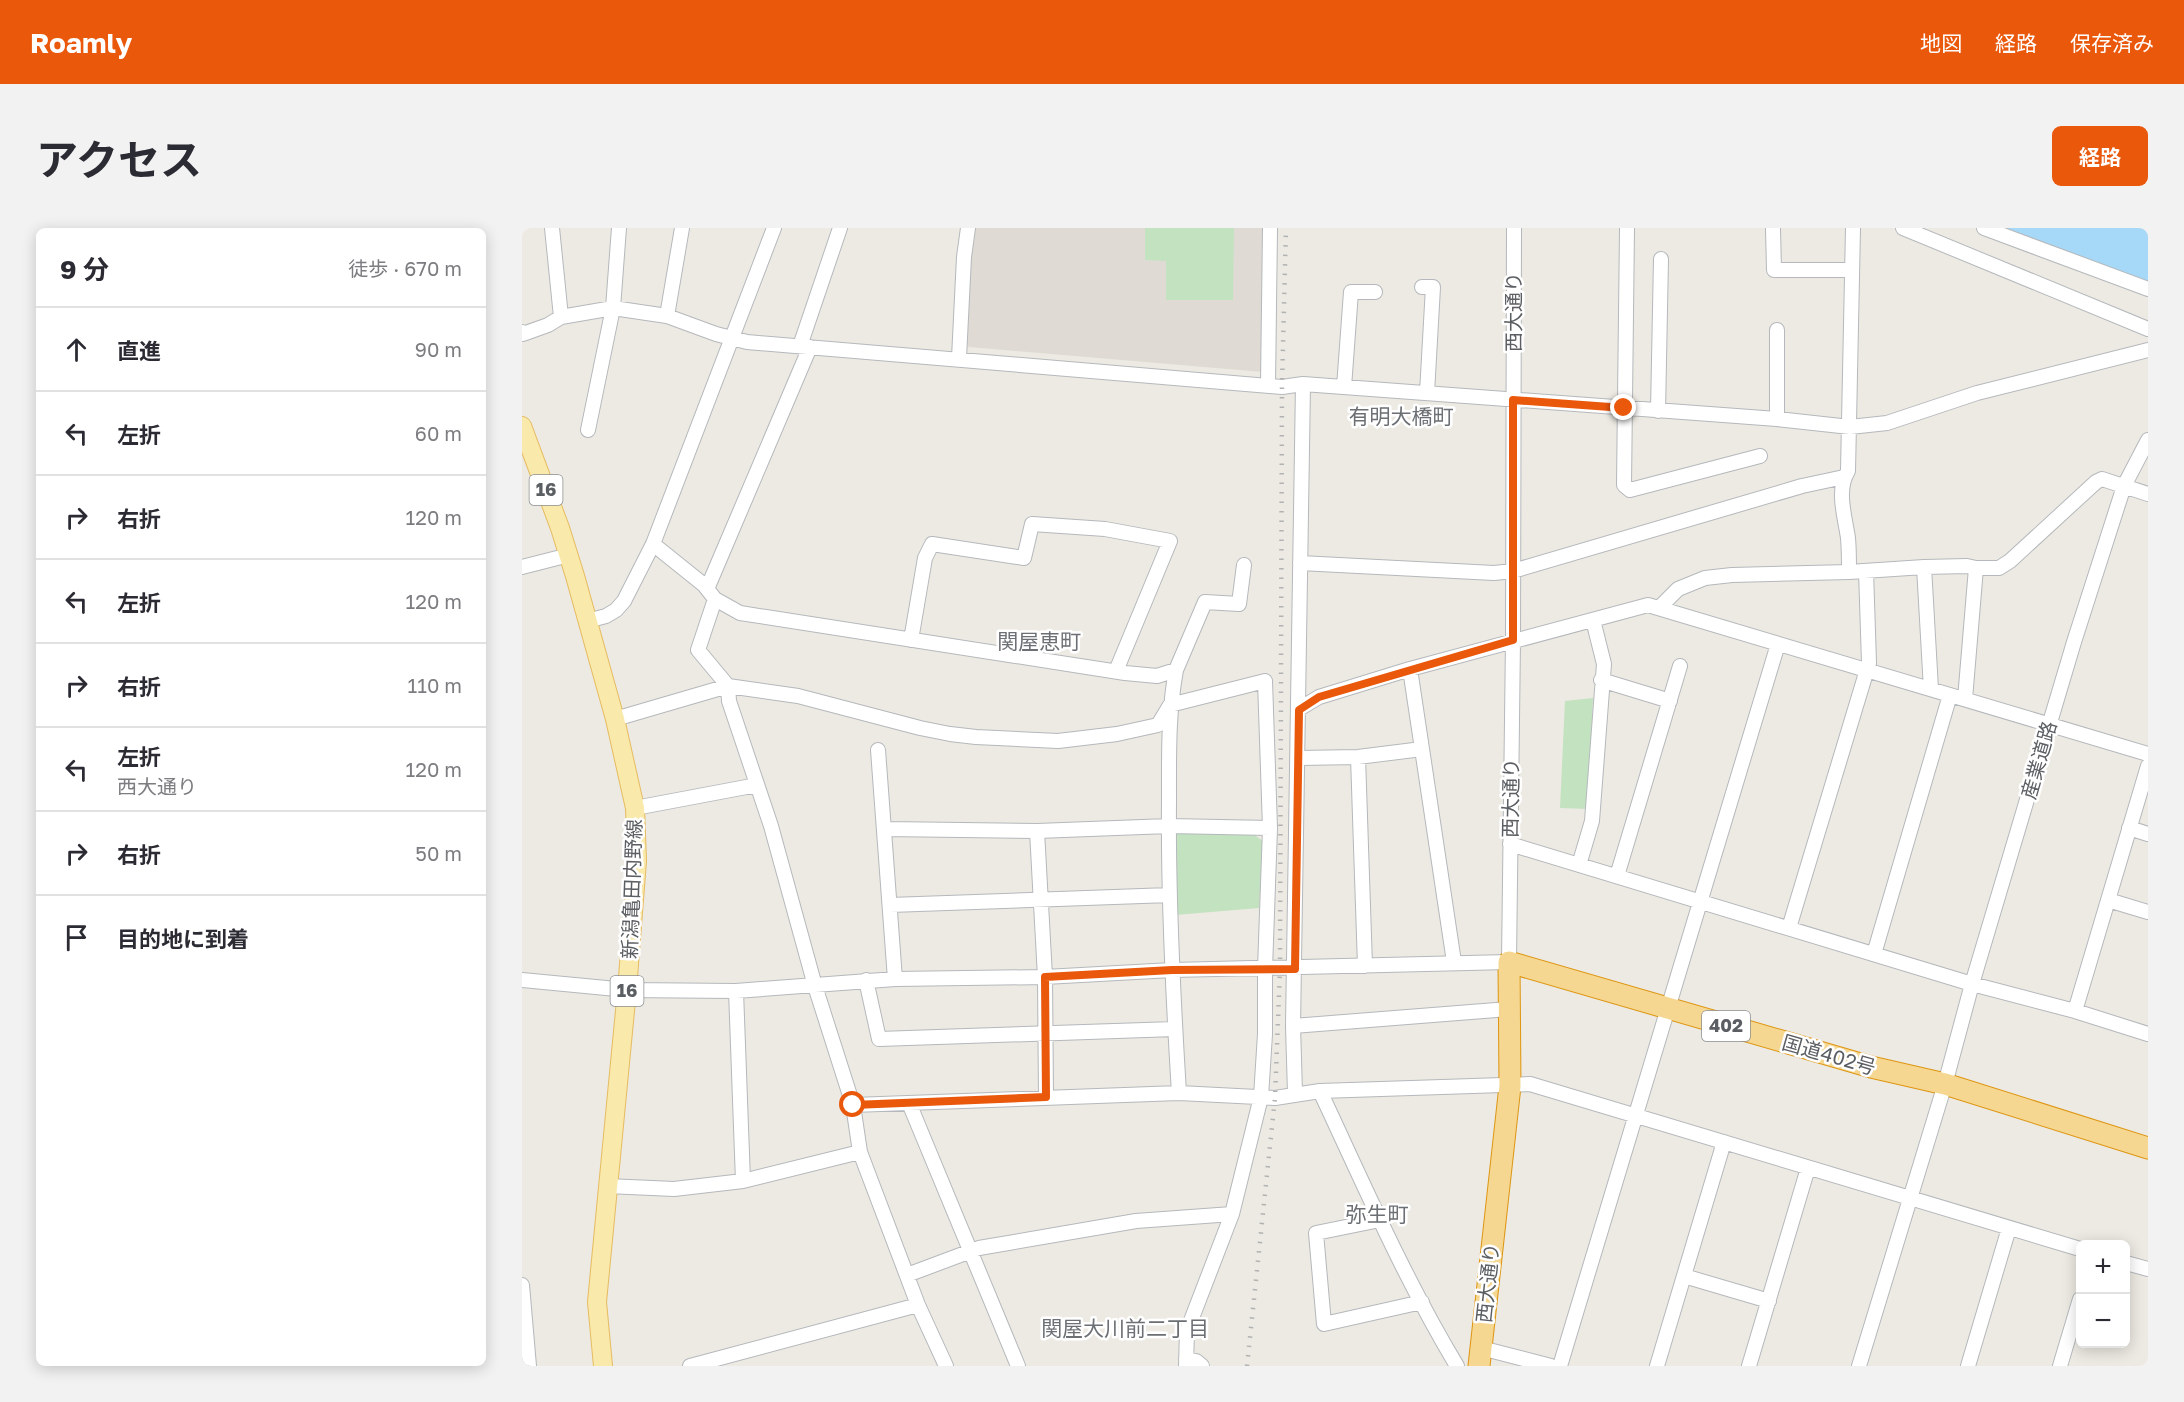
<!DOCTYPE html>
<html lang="ja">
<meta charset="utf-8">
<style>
body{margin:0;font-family:"Golos Text","Noto Sans JP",sans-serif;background:#f2f2f3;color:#2b2b33}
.controls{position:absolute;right:18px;bottom:18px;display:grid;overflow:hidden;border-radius:9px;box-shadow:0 3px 15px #0003}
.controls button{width:54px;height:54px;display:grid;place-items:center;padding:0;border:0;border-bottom:2px solid #e1e1e2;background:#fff;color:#2b2b33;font:30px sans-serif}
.stop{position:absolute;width:18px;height:18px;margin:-14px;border:4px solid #ea580c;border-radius:50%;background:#fff}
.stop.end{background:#ea580c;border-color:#fff;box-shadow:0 2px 6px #0008}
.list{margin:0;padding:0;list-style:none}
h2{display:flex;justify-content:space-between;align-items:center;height:78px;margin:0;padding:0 24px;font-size:26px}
h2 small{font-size:20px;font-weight:400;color:#7c7c81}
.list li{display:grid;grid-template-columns:39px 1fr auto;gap:18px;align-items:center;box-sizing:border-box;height:84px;padding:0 24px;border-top:2px solid #e1e1e2}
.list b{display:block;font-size:22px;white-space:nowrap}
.list p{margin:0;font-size:20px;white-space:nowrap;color:#7c7c81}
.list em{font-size:20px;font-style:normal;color:#7c7c81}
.icon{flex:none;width:33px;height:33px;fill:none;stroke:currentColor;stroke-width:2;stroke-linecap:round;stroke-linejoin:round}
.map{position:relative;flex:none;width:1626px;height:1138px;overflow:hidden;border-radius:9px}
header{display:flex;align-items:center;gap:36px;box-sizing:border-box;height:84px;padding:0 30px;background:#ea580c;color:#fff}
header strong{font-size:28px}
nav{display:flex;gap:33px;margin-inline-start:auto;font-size:21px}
.intro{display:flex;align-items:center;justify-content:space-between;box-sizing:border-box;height:144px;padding:0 36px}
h1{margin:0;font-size:42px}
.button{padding:15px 27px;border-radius:9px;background:#ea580c;color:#fff;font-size:21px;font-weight:700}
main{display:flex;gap:36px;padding:0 36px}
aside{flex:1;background:#fff;border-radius:9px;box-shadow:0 3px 15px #0003}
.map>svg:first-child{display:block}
.education{fill:#dfdbd4}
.green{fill:#c2e2c0}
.water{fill:#a6d8f8}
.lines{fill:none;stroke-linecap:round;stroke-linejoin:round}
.minor-casing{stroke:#b5b8bc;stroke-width:16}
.major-casing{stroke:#e6bb61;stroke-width:20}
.highway-casing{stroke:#de9511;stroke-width:23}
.minor{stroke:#fff;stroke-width:14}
.major{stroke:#f9e9ab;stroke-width:18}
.highway{stroke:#f5d791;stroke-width:21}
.rail{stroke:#b1b2b2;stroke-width:4.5;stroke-dasharray:1.5 8;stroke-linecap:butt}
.route{stroke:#ea580c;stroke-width:8}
.labels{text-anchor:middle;stroke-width:5;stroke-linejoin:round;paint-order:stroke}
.shield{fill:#fff;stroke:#8c8e91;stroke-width:1.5}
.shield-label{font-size:18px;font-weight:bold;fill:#5b5e62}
.street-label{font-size:20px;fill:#5b5e62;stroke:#fff}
.neighbourhood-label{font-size:21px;fill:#6c7074;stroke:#fff}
</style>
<header>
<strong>Roamly</strong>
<nav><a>地図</a><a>経路</a><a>保存済み</a></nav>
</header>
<div class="intro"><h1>アクセス</h1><a class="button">経路</a></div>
<main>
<aside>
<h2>9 分<small>徒歩 · 670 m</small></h2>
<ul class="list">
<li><svg class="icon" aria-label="ahead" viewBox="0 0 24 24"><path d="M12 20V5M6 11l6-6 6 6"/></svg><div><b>直進</b></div><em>90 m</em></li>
<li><svg class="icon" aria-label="left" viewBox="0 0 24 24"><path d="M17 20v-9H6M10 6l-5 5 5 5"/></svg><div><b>左折</b></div><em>60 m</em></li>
<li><svg class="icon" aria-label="right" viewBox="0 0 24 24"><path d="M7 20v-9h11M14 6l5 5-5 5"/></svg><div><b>右折</b></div><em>120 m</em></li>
<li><svg class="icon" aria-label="left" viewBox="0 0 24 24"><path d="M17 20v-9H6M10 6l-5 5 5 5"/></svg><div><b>左折</b></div><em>120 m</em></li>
<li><svg class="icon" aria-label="right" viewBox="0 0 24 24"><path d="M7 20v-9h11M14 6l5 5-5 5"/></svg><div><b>右折</b></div><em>110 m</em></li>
<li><svg class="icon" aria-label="left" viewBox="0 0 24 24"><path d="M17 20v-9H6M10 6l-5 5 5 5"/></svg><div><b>左折</b><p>西大通り</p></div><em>120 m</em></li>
<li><svg class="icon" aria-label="right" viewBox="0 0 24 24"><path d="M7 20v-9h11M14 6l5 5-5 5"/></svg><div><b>右折</b></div><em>50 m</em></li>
<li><svg class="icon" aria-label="arrive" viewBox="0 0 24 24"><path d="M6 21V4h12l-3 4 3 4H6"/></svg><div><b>目的地に到着</b></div></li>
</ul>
</aside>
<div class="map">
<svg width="1626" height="1138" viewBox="0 0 1626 1138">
<rect width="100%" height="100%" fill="#eceae2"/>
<path class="education" d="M 451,0 L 740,0 L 741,144 L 447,119 L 442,114 Z"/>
<path class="green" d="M 623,0 L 712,0 L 711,72 L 644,72 L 644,33 L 623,32 Z
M 1071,470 L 1066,581 L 1038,580 L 1043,473 Z
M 656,605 L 731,606 L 741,613 L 737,680 L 653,687 L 652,608 Z"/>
<path class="water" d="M 1483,0 L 1626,0 L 1626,56 Z"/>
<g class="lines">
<g class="minor-casing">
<path id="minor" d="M 30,0 L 39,89
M 1105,0 L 1102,257 L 1108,262 L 1238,228
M 1381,0 L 1626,101
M 1462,0 L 1626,61
M 1251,1 L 1252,42 L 1330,42
M 900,59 L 911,59 L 905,165
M 145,88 L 160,0
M 1255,102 L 1255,191
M 0,104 L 1,106 L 26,97 L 39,89 L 91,80 L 145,88 L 194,106 L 225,114 L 760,159 L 781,156 L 1255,191 L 1328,199 L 1365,195 L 1455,165 L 1626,122
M 278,118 L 318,0
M 437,130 L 442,29 L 446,0
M 746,157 L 748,0
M 822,159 L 829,64 L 853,64
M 1136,183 L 1139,31
M 66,202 L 91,80 L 97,0
M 131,316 L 182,357 L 193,371 L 218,385 L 603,445 L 635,448 L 654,442 C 646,486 647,529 647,574 C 646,671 651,768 657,865
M 778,335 L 972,345 L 991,343 L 1280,258 L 1322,249
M 0,339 L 47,327
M 1402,339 L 1409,461
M 1327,344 C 1327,333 1327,321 1326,310 C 1323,289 1314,262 1326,243 L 1331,0
M 185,361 L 288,119
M 193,371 L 176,422 L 206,458 L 207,473 L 249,598 L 293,758 L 331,877 L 338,924 L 396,1077 L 424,1138
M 1138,379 L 1156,361 L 1183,350 L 1210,347 L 1327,344 L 1402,339 L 1445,338 L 1454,340 L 1477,340 L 1488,333 L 1574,254 L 1580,251 L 1626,266
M 65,393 L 84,388 L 94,382 L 102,373 L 131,316 L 252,0
M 389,412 L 403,330 L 410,316 L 502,330 L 510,296 L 583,301 L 648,313 L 594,443
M 888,441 L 932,734
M 654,442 L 683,374 L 717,376 L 722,337
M 1079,452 L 1148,473
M 1443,471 L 1454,340
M 777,481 L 797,469 L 888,441 L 1126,377 L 1626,526
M 93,491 L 206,458 L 276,468 L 398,500 L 428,506 L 454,509 L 536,513 L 595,506 L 636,497 L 648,477 L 743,453 L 748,600 L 743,741 L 743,806 L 739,869 L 710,986 L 665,1103 L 664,1138
M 356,522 L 373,751
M 836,529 L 843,738
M 776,530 L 836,529 L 900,521
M 113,580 L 235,557
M 1607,600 L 1626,606
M 363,601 L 515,603 L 647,598 L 748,600
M 515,603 L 523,749 L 524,869
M 988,616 L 1450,756 L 1553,783 L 1626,806
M 1057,637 L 1070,593 L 1082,436 L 1071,392
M 1095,648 L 1158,438
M 1586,672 L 1626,684
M 368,677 L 648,667
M 1267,700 L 1347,435 L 1344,343
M 1352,726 L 1428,467
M 0,752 L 105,762 L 214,763 L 373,751 L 523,749 L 650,742 L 987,734 L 991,412 L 992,0
M 344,752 L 357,811 L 653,801
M 214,763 L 221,953
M 1553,783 L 1626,538
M 771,798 L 987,781
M 798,863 C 841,955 882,1050 935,1138
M 773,865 L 771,798 L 781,156
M 387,875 L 496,1138
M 331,877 L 657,865 L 753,870 L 798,863 L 1008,856 L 1558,1021
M 85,958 L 152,961 L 221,953 L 338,924
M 858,992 L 794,1005 L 802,1096 L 900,1074
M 1604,1035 L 1626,1041
M 385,1047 L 457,1020 L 614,993 L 710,986
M 1162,1048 L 1247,1073
M 0,1057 L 7,1138
M 959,1120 L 1029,1138
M 664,1131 L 674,1133 L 680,1138
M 168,1138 L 396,1077
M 1038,1138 L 1256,416
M 1135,1138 L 1202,914
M 1227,1138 L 1286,940
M 1337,1138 L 1423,856 L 1450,756 L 1552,414 L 1602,258 L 1626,212
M 1446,1138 L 1487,1000
M 1538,1138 L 1558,1071"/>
</g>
<g class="major-casing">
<path id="major" d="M 0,198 L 38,300 L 53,348 L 93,491 L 113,580 L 115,633 L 105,762 L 75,1074 L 81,1138"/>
</g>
<g class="highway-casing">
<path id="highway" d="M 957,1138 L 988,858 L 987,734 L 1349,839 L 1423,856 L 1626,920"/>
</g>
<use href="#minor" class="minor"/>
<use href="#major" class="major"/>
<use href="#highway" class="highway"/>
<path class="rail" d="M 725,1138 L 753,870 L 758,741 L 760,159 L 764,0"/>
</g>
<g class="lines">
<path class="route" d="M 331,877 L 524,869 L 523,749 L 650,742 L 773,741 L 777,482 L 797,469 L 991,412 L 991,172 L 1102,180"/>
</g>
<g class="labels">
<g class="shield">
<rect x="7.5" y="247" width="33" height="30" rx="4.5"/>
<rect x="88.5" y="748" width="33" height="30" rx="4.5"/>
<rect x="1180" y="783" width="48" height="30" rx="4.5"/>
</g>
<g class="shield-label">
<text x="24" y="268">16</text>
<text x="105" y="769">16</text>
<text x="1204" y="804">402</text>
</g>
<g class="street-label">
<text transform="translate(992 84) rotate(-90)" y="7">西大通り</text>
<text transform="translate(1517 532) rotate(-74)" y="7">産業道路</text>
<text transform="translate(989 570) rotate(-89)" y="7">西大通り</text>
<text transform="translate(110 661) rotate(-88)" y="7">新潟亀田内野線</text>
<text transform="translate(1307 827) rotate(16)" y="7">国道402号</text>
<text transform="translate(966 1055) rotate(-84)" y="7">西大通り</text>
</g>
<g class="neighbourhood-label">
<text x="879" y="196">有明大橋町</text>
<text x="517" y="421">関屋恵町</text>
<text x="855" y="994">弥生町</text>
<text x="603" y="1108">関屋大川前二丁目</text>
</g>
</g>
</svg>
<div class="controls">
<button>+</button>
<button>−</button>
</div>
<div class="stop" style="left:331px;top:877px"></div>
<div class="stop end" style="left:1102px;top:180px"></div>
</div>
</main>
